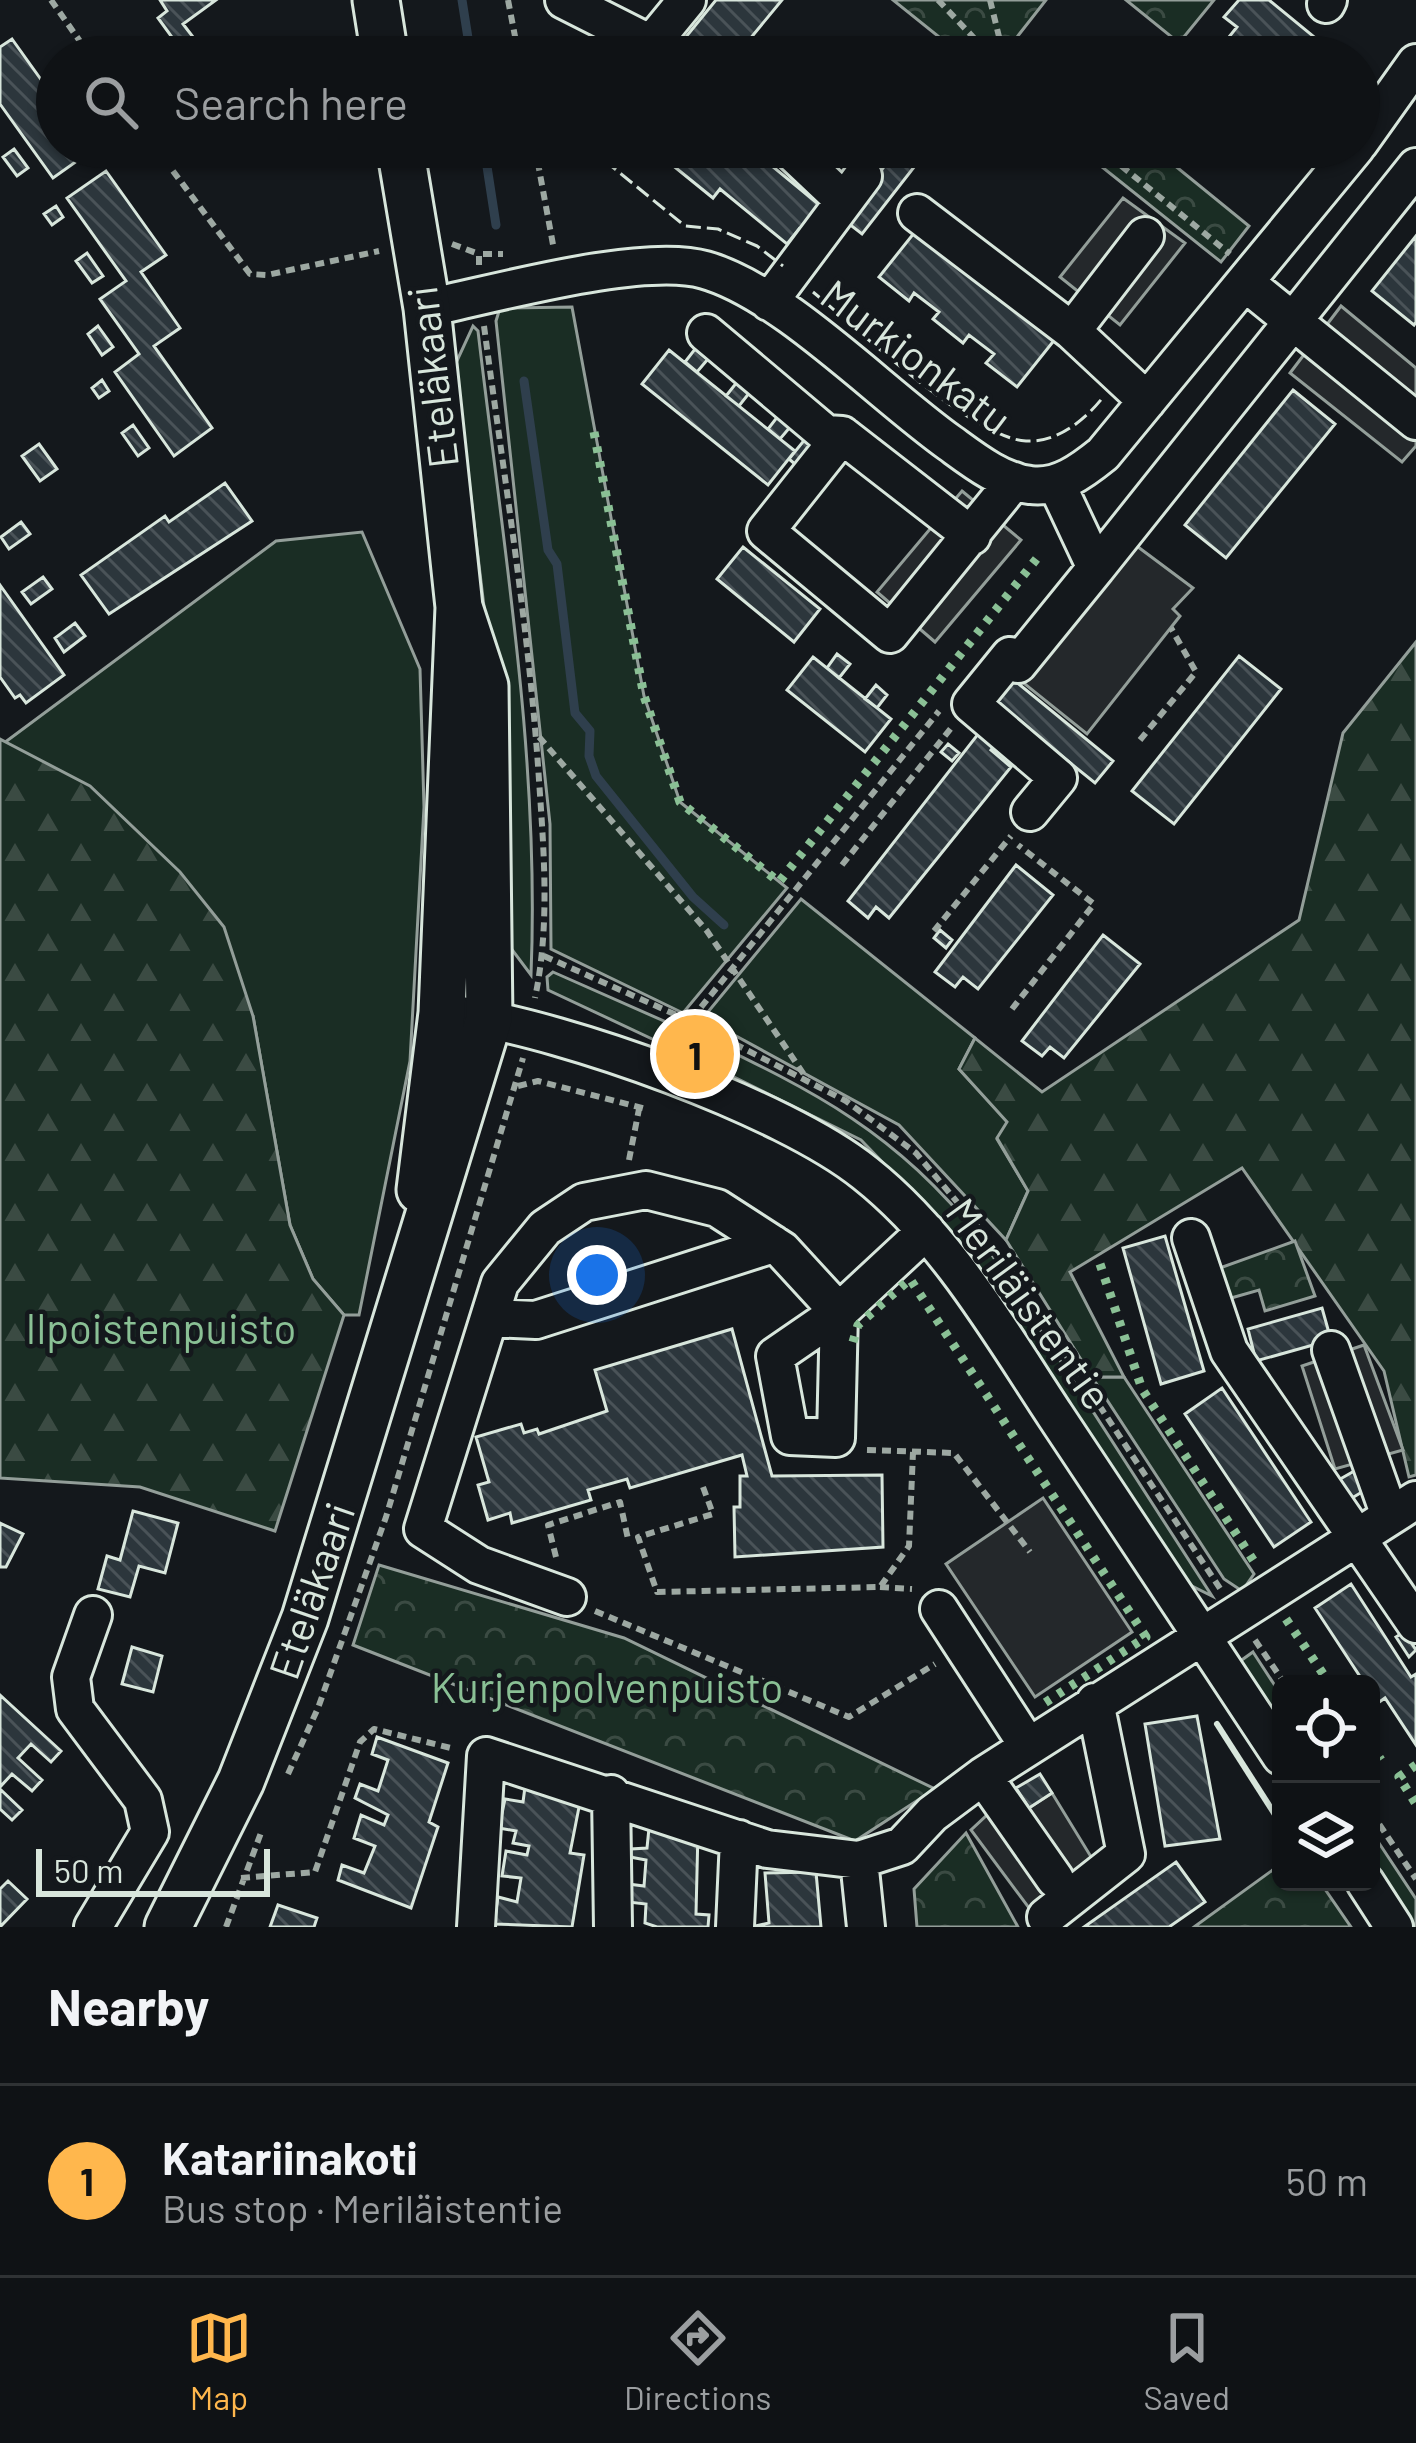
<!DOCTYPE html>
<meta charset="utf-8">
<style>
body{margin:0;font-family:Barlow,sans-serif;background:#181b1e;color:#f1f3f6}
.controls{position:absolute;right:36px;bottom:36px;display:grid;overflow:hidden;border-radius:18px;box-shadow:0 3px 9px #0004}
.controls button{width:108px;height:108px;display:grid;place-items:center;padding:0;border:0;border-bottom:3px solid #2f3234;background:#0f1215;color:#f1f3f6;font:60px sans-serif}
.scale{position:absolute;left:36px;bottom:30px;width:234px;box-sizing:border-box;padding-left:12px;border:6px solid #d8e6dc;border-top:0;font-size:33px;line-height:42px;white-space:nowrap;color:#d8e6dc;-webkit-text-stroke:9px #14181c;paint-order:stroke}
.you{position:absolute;left:597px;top:1275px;width:42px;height:42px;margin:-30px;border:9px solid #fff;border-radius:50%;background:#1a73e8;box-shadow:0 0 0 18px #1a73e833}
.badge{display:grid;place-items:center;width:78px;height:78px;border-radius:50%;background:#ffb74d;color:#111;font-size:39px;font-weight:700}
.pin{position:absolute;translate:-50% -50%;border:6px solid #fff;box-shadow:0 3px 12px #0006}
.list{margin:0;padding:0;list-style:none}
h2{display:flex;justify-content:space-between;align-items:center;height:156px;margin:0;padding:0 48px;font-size:51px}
h2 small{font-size:39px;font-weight:400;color:#9b9ea0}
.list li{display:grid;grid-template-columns:78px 1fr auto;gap:36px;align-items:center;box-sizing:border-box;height:192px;padding:0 48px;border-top:3px solid #2f3234}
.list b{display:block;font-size:45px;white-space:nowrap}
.list p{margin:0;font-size:39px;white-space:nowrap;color:#9b9ea0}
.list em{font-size:39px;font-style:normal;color:#9b9ea0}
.icon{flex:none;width:66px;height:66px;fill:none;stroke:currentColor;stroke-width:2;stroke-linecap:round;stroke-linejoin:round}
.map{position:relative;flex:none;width:1416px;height:1927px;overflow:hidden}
.search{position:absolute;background:#0f1215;box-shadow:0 3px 9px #0004;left:36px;right:36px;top:36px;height:132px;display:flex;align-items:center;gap:30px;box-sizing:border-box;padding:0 42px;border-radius:66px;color:#9b9ea0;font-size:45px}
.sheet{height:348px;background:#0f1215}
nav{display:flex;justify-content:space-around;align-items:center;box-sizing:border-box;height:168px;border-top:3px solid #2f3234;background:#0f1215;font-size:33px;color:#9b9ea0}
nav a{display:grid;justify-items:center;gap:6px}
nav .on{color:#ffb74d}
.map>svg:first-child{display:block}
.grass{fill:#1a2d24;stroke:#939e99;stroke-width:3}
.forest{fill:url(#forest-firs);stroke:#939e99;stroke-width:3}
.park{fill:url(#park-crowns);stroke:#939e99;stroke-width:3}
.parking{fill:#24282b;stroke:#939e99;stroke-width:3}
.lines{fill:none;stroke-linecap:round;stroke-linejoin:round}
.stream{stroke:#2f3f4d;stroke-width:9}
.building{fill:url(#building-back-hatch);stroke:#d8e6dc;stroke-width:3}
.minor-casing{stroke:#d8e6dc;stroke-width:42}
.major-casing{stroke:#d8e6dc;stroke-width:51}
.path{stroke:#9da8a2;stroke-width:6;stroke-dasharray:9 6;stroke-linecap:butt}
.minor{stroke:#14181c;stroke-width:36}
.major{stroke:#14181c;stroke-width:45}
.hedge{stroke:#8ac095;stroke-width:9;stroke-dasharray:6 9;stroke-linecap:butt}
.fence{stroke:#d8e6dc;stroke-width:3;stroke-dasharray:15 6;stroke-linecap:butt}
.wall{stroke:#d8e6dc;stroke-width:6}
.labels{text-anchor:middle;stroke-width:9;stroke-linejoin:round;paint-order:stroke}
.street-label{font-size:42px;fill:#d8e6dc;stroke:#14181c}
.park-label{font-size:42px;fill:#8ac095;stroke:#14181c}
</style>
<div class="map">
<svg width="1416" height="1927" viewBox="0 0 1416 1927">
<defs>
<pattern id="forest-firs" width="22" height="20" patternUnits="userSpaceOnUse" patternTransform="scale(3)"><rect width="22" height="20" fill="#1a2d24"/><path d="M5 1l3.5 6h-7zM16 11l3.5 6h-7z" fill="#3b4b43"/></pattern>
<pattern id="park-crowns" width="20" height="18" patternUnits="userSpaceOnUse" patternTransform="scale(3)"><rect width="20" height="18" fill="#1a2d24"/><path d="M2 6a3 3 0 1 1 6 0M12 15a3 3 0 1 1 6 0" fill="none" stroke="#3b4b43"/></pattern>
<pattern id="building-back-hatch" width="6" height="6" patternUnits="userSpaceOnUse" patternTransform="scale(3)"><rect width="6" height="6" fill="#2c363c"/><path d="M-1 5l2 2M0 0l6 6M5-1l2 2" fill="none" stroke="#4a5358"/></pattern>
</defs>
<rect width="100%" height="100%" fill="#14181c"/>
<path class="grass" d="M 572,307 L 644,696 L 680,802 L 787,888 L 683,1013 L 551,949 L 550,824 L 496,321 L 500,308 Z
M 473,326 L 478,331 C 503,545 540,760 531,975 L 510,947 L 497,715 L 455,365 Z
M 362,532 L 420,669 L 424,807 L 410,1061 L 359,1315 L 344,1315 L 313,1279 L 290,1225 L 253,1016 L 4,743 L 276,541 Z
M 801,899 L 975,1038 L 959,1069 L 1008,1122 L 997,1139 L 1028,1191 L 1006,1240 L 899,1125 L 703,1018 Z
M 553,972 L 682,1029 L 677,1041 L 668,1037 L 665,1045 L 548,990 L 547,977 Z
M 691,1032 C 817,1093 893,1129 983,1241 L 1212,1596 L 1190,1585 L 969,1252 L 861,1140 L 722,1071 L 725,1063 L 711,1056 L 713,1048 L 693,1040 L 686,1045 Z
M 1092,1377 L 1124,1377 L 1254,1574 L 1242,1591 L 1224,1579 Z
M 1253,1652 L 1281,1695 L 1281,1725 L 1239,1662 Z
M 1371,1831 L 1416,1899 L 1416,1927 L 1371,1861 Z"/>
<path class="forest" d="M 1416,642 L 1416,1475 L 1409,1477 L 1384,1371 L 1242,1168 L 1070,1272 L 1124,1377 L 1092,1377 L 1006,1240 L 1028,1191 L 997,1138 L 1007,1122 L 959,1069 L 975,1038 L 1042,1092 L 1299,920 L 1343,733 Z
M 0,739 L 90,786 L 180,872 L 224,927 L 253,1016 L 290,1225 L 313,1279 L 344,1315 L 275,1531 L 140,1487 L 0,1478 Z"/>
<path class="park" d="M 893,0 L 1046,0 L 1017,37 L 1040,57 L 964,57 Z
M 1126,0 L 1214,0 L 1179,43 Z
M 1077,147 L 1152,147 L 1249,226 L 1221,262 Z
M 1295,1241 L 1315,1296 L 1265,1311 L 1259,1290 L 1224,1300 L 1217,1269 Z
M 379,1565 L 624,1638 L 935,1789 L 855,1841 L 353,1645 Z
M 966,1833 L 1018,1927 L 917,1927 L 914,1889 Z
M 1281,1864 L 1281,1882 L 1320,1882 L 1351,1927 L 1194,1927 Z"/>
<path class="parking" d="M 1123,198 L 1185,243 L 1120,325 L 1060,277 Z
M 1341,306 L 1416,368 L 1416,446 L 1402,462 L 1290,373 Z
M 962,491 L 1021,540 L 935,642 L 877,592 Z
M 1126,538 L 1193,588 L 1173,609 L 1180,616 L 1087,734 L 1015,676 Z
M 1364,1345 L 1403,1450 L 1335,1469 L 1302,1366 Z
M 1043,1498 L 1132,1632 L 1035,1697 L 946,1564 Z
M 1016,1788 L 1029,1808 L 1052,1793 L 1093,1860 L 1029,1908 L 971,1830 Z"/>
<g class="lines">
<path class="stream" d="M 462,0 L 471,57
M 484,147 L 496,225
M 524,381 L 548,550 L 557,564 L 575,713 L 590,731 L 589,756 L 596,776 L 693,897 L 724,925"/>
</g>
<path class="building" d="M 160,0 L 216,0 L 183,24 L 193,37 L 179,47 L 158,18 L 167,11 Z
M 716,0 L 782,0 L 735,57 L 685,57 L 676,49 Z
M 1239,0 L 1269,0 L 1335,54 L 1213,57 L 1237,27 L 1224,17 Z
M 12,39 L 57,102 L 57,147 L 91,151 L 53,178 L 0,104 L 0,47 Z
M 600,39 L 622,57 L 586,57 Z
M 650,147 L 733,147 L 739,152 L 749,147 L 828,212 L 808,237 L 799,229 L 787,244 L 720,189 L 713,198 Z
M 872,147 L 917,147 L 925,153 L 862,234 L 844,220 L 889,160 Z
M 14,149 L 28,168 L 17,176 L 3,157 Z
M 106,171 L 166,255 L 141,272 L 180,328 L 154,346 L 212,428 L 174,456 L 115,372 L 139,354 L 100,299 L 126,281 L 67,198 Z
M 56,206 L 63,217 L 52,225 L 44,214 Z
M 922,223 L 1060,333 L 1017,387 L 986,363 L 994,354 L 969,335 L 963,343 L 933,319 L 939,312 L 914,293 L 909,301 L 879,277 Z
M 1416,236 L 1416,322 L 1414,325 L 1372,291 Z
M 87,253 L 103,276 L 92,283 L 76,261 Z
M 98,326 L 113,347 L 102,355 L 88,334 Z
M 695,349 L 708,359 L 697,372 L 685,362 Z
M 669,350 L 795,451 L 768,485 L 642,384 Z
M 102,380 L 109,391 L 99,398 L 92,388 Z
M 737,382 L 750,392 L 739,406 L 726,396 Z
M 1293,390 L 1335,424 L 1226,558 L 1185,525 Z
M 778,416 L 791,426 L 780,439 L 768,429 Z
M 133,425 L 149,448 L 138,456 L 122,433 Z
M 806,438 L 820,449 L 803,471 L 789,459 Z
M 39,444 L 57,469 L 40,481 L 22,456 Z
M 225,483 L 252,521 L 109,614 L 81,575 L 165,516 L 169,522 Z
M 21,522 L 30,534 L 9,549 L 1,537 Z
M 743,547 L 820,609 L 794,642 L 717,579 Z
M 43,577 L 52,589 L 31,604 L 22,592 Z
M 0,585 L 64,675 L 26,703 L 20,695 L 15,698 L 0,677 Z
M 75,623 L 85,636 L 64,652 L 55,638 Z
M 837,654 L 850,664 L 839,678 L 827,668 Z
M 1239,656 L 1281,689 L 1174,824 L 1132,791 Z
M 813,657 L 891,719 L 865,752 L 787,690 Z
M 1009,676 L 1113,761 L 1095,783 L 991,699 Z
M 876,685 L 887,695 L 877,708 L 865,699 Z
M 982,729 L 998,741 L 991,750 L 1011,767 L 889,918 L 876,907 L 868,918 L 848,901 Z
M 948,744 L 959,753 L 952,761 L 941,752 Z
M 1016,865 L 1053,895 L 978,989 L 963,977 L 955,987 L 935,972 Z
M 940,930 L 952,940 L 946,948 L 934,938 Z
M 1103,935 L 1140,964 L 1064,1058 L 1050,1047 L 1042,1056 L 1022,1041 Z
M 1165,1236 L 1204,1371 L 1161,1384 L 1123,1248 Z
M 1322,1308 L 1331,1340 L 1256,1361 L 1248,1329 Z
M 732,1329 L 772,1476 L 882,1475 L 883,1547 L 735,1557 L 734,1507 L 740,1507 L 740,1476 L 747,1476 L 742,1455 L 630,1488 L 627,1479 L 588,1490 L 591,1500 L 512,1523 L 510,1513 L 488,1520 L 478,1485 L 489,1482 L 476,1437 L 521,1424 L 524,1433 L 537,1429 L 539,1434 L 607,1411 L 595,1370 Z
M 1222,1388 L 1311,1522 L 1274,1547 L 1185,1414 Z
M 1356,1470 L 1367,1489 L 1347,1501 L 1335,1482 Z
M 133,1511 L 178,1523 L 165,1573 L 139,1566 L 130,1597 L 98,1589 L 107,1556 L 120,1560 Z
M 0,1523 L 23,1534 L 6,1567 L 0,1567 Z
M 1351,1584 L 1411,1677 L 1416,1674 L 1416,1745 L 1385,1698 L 1378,1703 L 1371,1684 L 1365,1684 L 1315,1608 Z
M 1404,1632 L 1416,1650 L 1409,1657 L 1396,1637 Z
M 132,1647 L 162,1656 L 153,1692 L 122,1684 Z
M 0,1695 L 61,1751 L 51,1762 L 31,1744 L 18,1758 L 42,1780 L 32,1791 L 12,1774 L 0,1787 Z
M 1197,1716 L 1220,1839 L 1165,1846 L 1145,1724 Z
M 377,1737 L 448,1763 L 429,1822 L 438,1827 L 411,1908 L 338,1880 L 342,1865 L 364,1873 L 375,1846 L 354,1838 L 361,1815 L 384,1825 L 388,1815 L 355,1798 L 360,1784 L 378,1791 L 388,1760 L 372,1754 Z
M 1040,1774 L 1052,1793 L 1029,1808 L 1016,1788 Z
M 525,1787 L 581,1797 L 570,1853 L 584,1855 L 572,1927 L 494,1924 L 498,1897 L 517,1902 L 521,1878 L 502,1876 L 506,1851 L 527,1855 L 529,1846 L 513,1843 L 516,1831 L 499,1828 L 505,1799 L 523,1802 Z
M 0,1789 L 22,1810 L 12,1820 L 0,1809 Z
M 649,1828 L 698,1831 L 696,1914 L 709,1915 L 708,1927 L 657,1927 L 645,1923 L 646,1904 L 628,1902 L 628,1884 L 644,1886 L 646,1860 L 630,1857 L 631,1849 L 647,1848 Z
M 1176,1862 L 1205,1902 L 1169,1927 L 1084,1927 Z
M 816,1872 L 821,1927 L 751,1927 L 769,1923 L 765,1873 Z
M 8,1881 L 27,1899 L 0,1927 L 0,1889 Z
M 278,1905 L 317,1918 L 314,1927 L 270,1927 Z"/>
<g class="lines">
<g class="minor-casing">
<path id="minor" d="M 564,0 L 651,44 L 667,57
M 1326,4 L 1328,0
M 651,44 L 687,0
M 1359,143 L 1416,63
M 787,147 L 843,200
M 917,213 L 1072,331
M 1145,236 L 1072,331 L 1147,401
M 1247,284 L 1416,421
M 769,302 L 863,176
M 427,308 C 494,294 643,252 705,270 C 783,292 881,394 950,443 C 972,459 1001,482 1030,485 C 1058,489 1082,471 1103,454 L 1356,147
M 706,333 L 826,434 L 842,435 L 972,536
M 842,435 L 766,531 L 890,634 L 1014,481
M 1096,568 L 1416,167
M 1030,812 L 1058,778 L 971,704 L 1010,656 L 1018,664 L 1096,568 L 1056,483
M 461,1015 C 566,1030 783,1107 865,1173 C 946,1237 999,1330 1055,1415 C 1130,1528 1206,1642 1281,1756
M 1191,1238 L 1229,1351 L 1416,1624
M 489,1318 L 536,1320 L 773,1244
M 1331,1350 L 1390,1516
M 567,1597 L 479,1565 L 423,1529 L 500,1283 L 545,1228 L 584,1202 L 646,1190 L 717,1208 L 782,1250 L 839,1312 L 836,1438 L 790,1436 L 775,1356 L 839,1312 L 926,1231
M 939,1609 L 1028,1746
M 983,1776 L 1055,1879
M 611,1794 L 613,1927
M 859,1860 L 866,1927
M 1365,1882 L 1394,1927
M 1046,1917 L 1126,1854 L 1095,1702
M 93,1927 L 150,1832 L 143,1800 L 75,1709 L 71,1677 L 93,1615
M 476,1927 L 486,1756 L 767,1849 L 859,1860 L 902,1846 L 932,1814 L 983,1776 L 1416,1500
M 735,1927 L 739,1839"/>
</g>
<g class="major-casing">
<path id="major" d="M 376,0 L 385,57
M 400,147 L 427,308 L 459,607 L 442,1013 L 420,1190
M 168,1927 L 241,1781 L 305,1618 L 489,1019 L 485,686 L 459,607"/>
</g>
<path class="path" d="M 51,0 L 91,57
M 508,0 L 519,57
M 938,0 L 992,57
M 990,0 L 1004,57
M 155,147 L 250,274 L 267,275 L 379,251
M 535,147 L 554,250
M 1098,147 L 1230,254
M 452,244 L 479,254
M 479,265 L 479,254 L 503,254
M 484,326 C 504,477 529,628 539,780 C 544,853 550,926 535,998
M 539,737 L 707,931 L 807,1079
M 1140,740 L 1196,672 L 1171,628
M 842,865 L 952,727
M 934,931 L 1011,836
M 544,956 L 690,1021 L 846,1101 L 916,1153 L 994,1246 L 1221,1590
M 1012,1009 L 1094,904 L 1018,845
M 679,1046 L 690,1021 L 939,711
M 518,1086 L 538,1081 L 646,1109
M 629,1160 L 639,1109
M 867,1450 L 954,1453 L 1030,1552
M 703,1487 L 713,1514 L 638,1537 L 657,1592 L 880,1587 L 909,1546 L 913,1452
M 556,1557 L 548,1525 L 620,1502 L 628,1539
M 880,1587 L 912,1589
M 595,1611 L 849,1717 L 935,1664
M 1255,1640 L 1285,1684
M 288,1774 L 318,1708 L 386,1517 L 523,1058
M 1371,1812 L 1416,1879
M 241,1878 L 315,1872 L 360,1742 L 374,1729 L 455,1749
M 226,1927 L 262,1830"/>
<use href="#minor" class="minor"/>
<use href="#major" class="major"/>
<path class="hedge" d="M 594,432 L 644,696 L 680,802 L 779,882 L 1042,552
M 1100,1264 L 1142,1389 L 1257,1566
M 853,1342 L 858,1325 L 910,1279 L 1146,1637 L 1040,1706
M 1286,1619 L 1330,1684
M 1371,1745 L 1381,1760
M 1416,1765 L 1399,1777 L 1416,1804"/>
<path class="fence" d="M 588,147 L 685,226 L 718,229 L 757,246 L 783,266
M 813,292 C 858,329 972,438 1026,441 C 1058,443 1086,419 1104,396"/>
<path class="wall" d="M 1217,1724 L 1281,1824"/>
</g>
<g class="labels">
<g class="street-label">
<text transform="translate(916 357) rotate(37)" y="15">Murkionkatu</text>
<text transform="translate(433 377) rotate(-97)" y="15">Eteläkaari</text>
<text transform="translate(1029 1304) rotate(54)" y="15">Meriläistentie</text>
<text transform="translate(312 1591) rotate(-71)" y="15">Eteläkaari</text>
</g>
<g class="park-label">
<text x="161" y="1344">Ilpoistenpuisto</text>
<text x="607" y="1703">Kurjenpolvenpuisto</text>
</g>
</g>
</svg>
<div class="controls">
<button><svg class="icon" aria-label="locate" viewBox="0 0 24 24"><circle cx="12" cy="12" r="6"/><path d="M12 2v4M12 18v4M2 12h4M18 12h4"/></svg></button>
<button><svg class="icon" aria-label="layers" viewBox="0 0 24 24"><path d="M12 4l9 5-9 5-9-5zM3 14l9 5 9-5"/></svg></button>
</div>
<div class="scale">50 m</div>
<div class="you"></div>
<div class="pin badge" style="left:695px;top:1054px">1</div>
<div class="search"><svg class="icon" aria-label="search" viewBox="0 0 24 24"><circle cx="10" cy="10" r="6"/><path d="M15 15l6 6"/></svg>Search here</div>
</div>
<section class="sheet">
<h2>Nearby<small></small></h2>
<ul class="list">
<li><span class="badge">1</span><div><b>Katariinakoti</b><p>Bus stop · Meriläistentie</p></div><em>50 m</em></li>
</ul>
</section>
<nav>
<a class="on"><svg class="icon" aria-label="map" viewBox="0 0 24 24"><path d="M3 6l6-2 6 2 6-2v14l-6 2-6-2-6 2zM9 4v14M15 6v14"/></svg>Map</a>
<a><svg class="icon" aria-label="directions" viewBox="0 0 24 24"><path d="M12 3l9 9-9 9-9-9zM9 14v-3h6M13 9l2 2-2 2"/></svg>Directions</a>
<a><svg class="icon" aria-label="saved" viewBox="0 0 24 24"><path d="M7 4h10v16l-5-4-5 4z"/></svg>Saved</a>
</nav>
